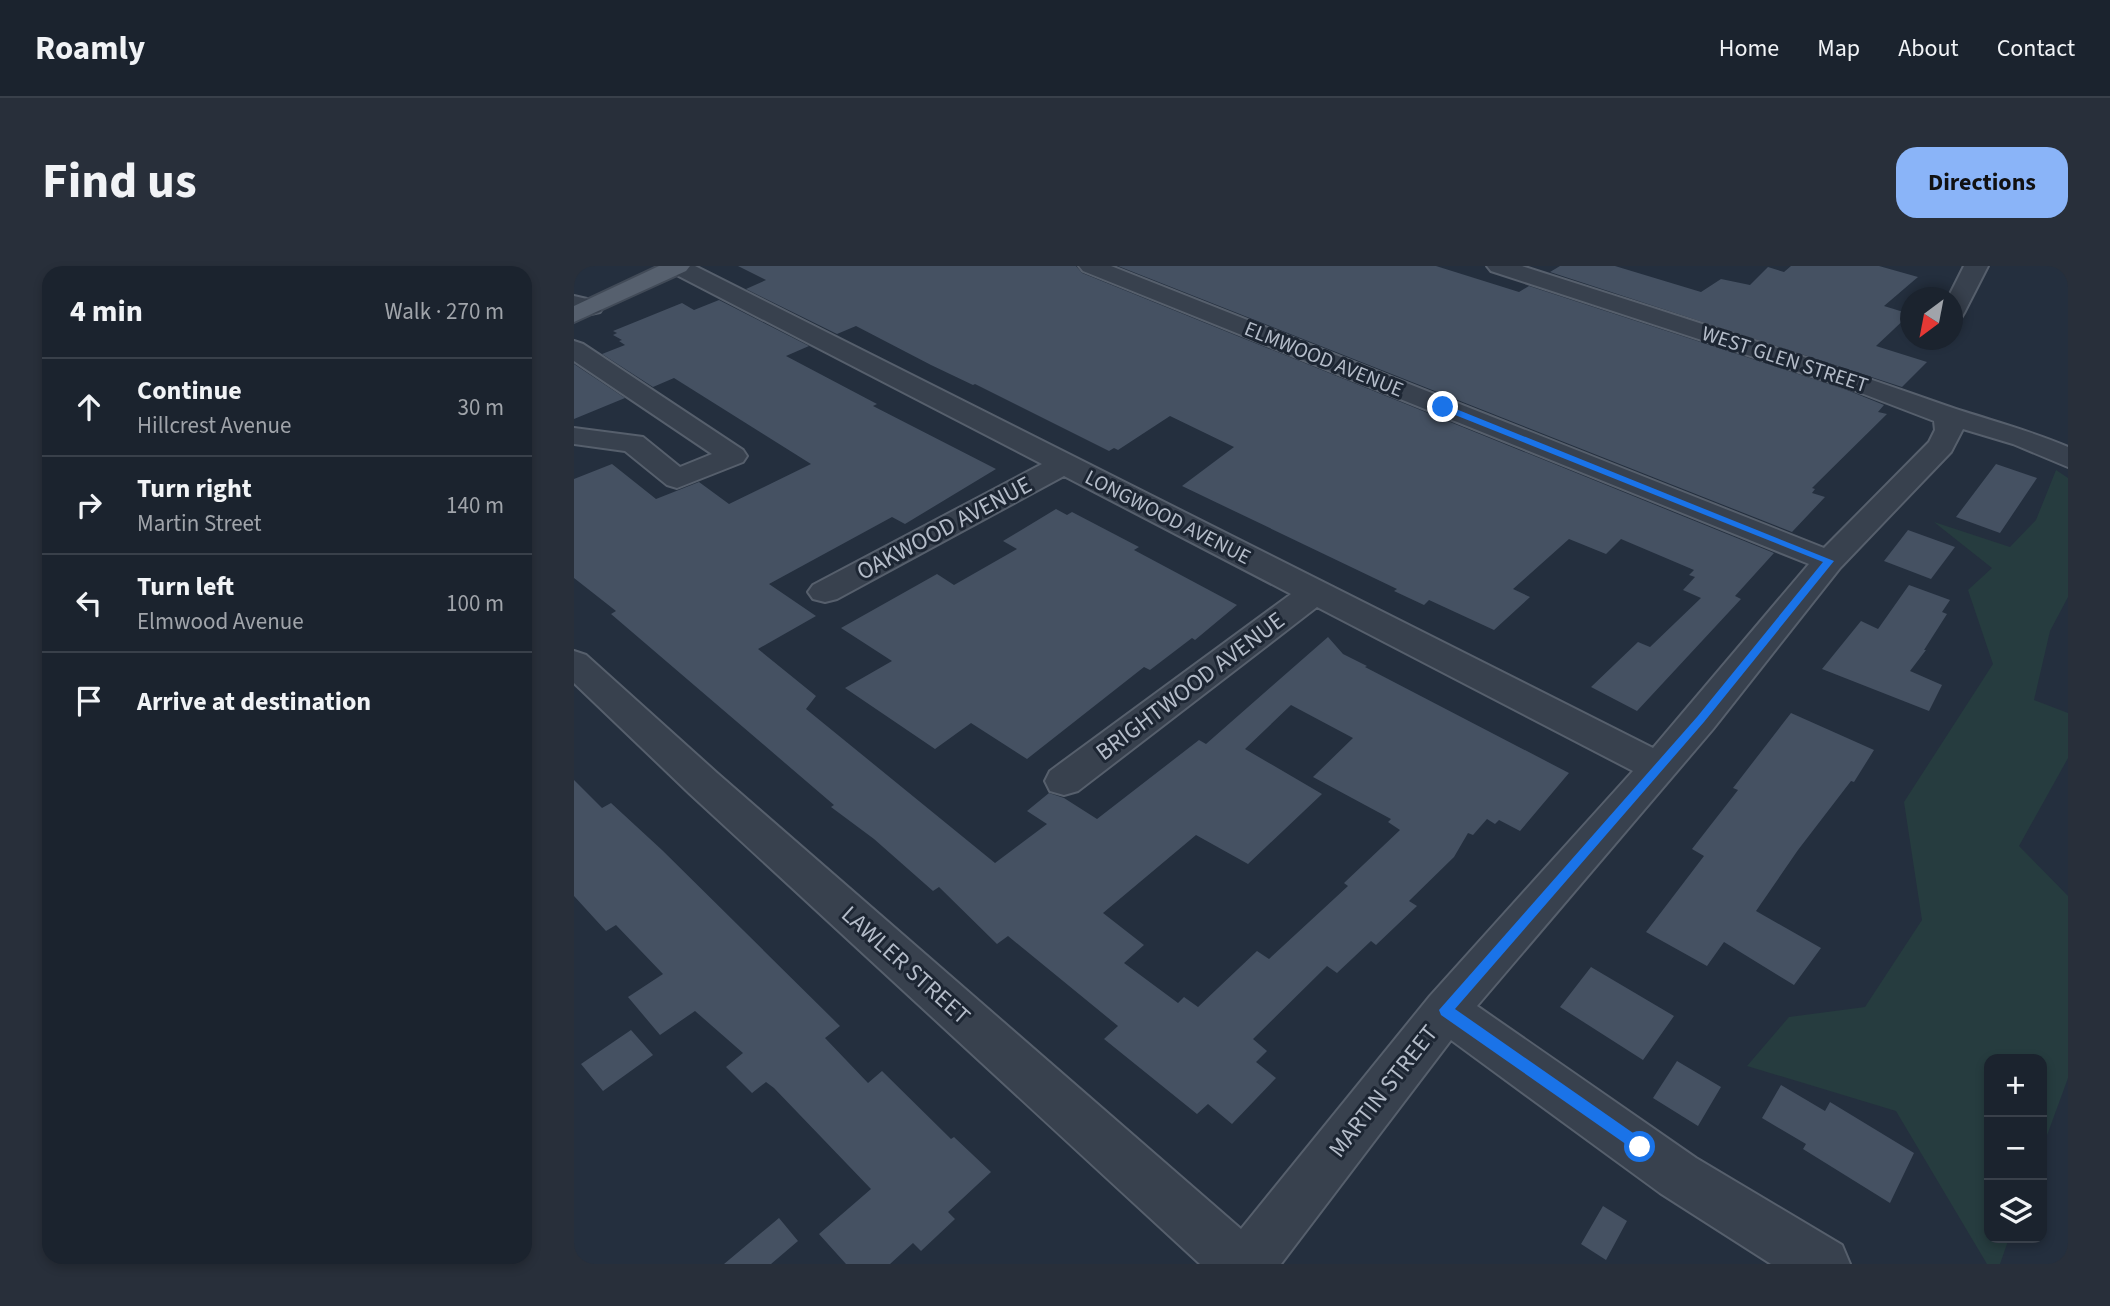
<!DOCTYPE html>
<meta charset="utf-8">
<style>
body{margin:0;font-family:"Source Sans 3",sans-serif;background:#282f3a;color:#f1f3f6}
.controls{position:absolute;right:21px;bottom:21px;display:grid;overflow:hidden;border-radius:14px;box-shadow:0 4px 10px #0003}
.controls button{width:63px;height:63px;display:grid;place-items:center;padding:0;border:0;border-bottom:2px solid #39404a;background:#1b232e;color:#f1f3f6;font:35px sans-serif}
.compass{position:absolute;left:1326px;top:21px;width:63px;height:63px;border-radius:50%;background:#1b232e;box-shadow:0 4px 10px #0003;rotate:212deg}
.stop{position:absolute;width:21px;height:21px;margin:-16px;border:5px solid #1a73e8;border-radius:50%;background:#fff}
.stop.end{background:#1a73e8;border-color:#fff;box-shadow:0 2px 7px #0008}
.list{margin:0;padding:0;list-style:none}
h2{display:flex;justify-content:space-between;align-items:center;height:91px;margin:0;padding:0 28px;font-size:30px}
h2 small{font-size:23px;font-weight:400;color:#a0a4aa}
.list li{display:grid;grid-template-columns:46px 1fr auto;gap:21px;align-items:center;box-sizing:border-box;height:98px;padding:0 28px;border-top:2px solid #39404a}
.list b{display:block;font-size:26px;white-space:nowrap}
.list p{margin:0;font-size:23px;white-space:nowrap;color:#a0a4aa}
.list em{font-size:23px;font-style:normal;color:#a0a4aa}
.icon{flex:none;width:38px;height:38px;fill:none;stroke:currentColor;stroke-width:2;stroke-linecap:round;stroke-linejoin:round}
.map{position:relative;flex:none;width:1494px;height:998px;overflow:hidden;border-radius:21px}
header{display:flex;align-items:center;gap:42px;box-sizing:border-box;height:98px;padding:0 35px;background:#1b232e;border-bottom:2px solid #39404a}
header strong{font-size:33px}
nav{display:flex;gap:38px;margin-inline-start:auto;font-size:24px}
.intro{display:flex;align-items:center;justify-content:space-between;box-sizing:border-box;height:168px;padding:0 42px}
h1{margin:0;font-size:49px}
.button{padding:18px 32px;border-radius:21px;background:#8ab4f8;color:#111;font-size:24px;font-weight:700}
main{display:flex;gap:42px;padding:0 42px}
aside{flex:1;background:#1b232e;border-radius:21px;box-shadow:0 4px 10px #0003}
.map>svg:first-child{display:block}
.green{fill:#263c3f}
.building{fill:#455162;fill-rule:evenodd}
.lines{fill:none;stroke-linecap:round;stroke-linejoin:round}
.minor-casing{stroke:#565f6c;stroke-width:4}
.major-casing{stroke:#414a57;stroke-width:4}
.minor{fill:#38414e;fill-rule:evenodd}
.major{fill:#56606e;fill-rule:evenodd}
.route{fill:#1a73e8}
.labels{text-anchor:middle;stroke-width:6;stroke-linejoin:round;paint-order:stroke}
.far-street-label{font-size:21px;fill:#b4bcc9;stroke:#1d2633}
.street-label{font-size:24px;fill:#b4bcc9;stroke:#1d2633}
</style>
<header>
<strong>Roamly</strong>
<nav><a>Home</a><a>Map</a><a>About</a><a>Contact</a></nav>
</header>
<div class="intro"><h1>Find us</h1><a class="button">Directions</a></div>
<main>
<aside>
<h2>4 min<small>Walk · 270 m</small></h2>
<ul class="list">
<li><svg class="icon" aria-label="ahead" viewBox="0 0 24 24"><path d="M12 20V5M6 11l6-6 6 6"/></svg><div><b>Continue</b><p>Hillcrest Avenue</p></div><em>30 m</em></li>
<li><svg class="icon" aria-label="right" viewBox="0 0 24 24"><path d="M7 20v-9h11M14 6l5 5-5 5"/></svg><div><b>Turn right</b><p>Martin Street</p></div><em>140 m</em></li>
<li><svg class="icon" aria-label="left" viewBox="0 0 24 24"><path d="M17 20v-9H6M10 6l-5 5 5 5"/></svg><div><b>Turn left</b><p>Elmwood Avenue</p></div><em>100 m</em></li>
<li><svg class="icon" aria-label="arrive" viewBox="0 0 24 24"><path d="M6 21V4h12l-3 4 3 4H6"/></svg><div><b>Arrive at destination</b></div></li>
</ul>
</aside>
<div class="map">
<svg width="1494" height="998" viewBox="0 0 1494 998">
<rect width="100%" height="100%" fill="#242f3e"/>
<path class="green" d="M 1482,204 L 1494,212 L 1494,331 L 1476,365 L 1460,434 L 1494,447 L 1494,492 L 1445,580 L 1494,630 L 1494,812 L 1468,883 L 1468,793 L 1415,793 L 1415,972 L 1435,972 L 1426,998 L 1413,998 L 1322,845 L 1173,800 L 1215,751 L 1291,741 L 1348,654 L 1330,536 L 1419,398 L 1394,324 L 1418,302 L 1360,256 L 1436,281 L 1462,254 Z"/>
<path class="building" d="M 164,0 L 502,0 L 508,7 L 1200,287 L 1161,330 L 1167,333 L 1063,445 L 1017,421 L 1064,376 L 1076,381 L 1127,332 L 1109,324 L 1121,311 L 1115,309 L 1120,304 L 1047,273 L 1032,288 L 995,273 L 939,323 L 956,331 L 920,364 L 855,334 L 850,339 L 820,325 L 823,323 L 608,220 L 660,181 L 596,150 L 544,184 L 540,182 L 535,185 L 401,118 L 399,119 L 357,99 L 282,60 L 263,68 L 172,23 L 192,14 Z
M 544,0 L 862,0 L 945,26 L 955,20 L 1273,124 L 1310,139 L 1304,146 L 1313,148 L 1238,222 L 1241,223 L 1238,227 L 1251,231 L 1218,266 Z
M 986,0 L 1041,0 L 1127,26 L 1147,13 L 1176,19 L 1194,1 L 1210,6 L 1217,0 L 1305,0 L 1344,11 L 1310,40 L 1336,48 L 1302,80 L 1353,96 L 1328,121 L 976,6 Z
M 145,34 L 235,80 L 212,90 L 303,138 L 299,140 L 422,203 L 331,258 L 318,251 L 195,318 L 242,350 L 184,383 L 242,430 L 232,443 L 421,597 L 473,558 L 453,545 L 475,527 L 490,532 L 523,553 L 625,474 L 632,478 L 754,371 L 769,388 L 793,400 L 791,401 L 995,507 L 946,565 L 925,554 L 921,558 L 913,553 L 899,569 L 894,567 L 880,591 L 835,635 L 843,640 L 802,679 L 797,675 L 763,707 L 753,700 L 679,773 L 693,785 L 682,796 L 702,812 L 658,858 L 634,838 L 623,848 L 530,773 L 544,760 L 434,670 L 423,678 L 365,621 L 359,625 L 300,573 L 257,541 L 260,539 L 37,348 L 42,345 L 0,312 L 0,213 L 38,198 L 82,233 L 125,216 L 155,238 L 237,198 L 100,112 L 79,121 L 28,88 L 51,79 L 45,75 L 48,74 L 39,69 L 43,67 L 39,65 L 108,37 L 120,44 ZM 717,439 L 779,472 L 739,511 L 817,553 L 814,556 L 826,564 L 770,617 L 774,620 L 695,693 L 683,685 L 624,741 L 610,731 L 604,737 L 550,697 L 570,679 L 529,647 L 622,569 L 674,598 L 748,528 L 671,483 Z
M 0,98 L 51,132 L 0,153 Z
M 1422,198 L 1463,212 L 1426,267 L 1382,251 Z
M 482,243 L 493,249 L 498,246 L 565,281 L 560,284 L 663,339 L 621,374 L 618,372 L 576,404 L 570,401 L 453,493 L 397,457 L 361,483 L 271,422 L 318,395 L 267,362 L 363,308 L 380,319 L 443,283 L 429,275 Z
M 1334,264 L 1381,281 L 1357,313 L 1310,295 Z
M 1335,319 L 1376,334 L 1368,346 L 1373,348 L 1350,384 L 1352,384 L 1336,405 L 1368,419 L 1355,445 L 1248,403 L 1287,355 L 1304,363 Z
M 1217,447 L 1300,484 L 1280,516 L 1277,515 L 1224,584 L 1182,645 L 1247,682 L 1220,719 L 1150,676 L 1133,700 L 1072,666 L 1130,590 L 1118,583 L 1164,524 L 1159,522 Z
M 0,514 L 28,542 L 37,537 L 88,584 L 266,760 L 251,772 L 294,817 L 308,805 L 377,873 L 380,871 L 417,906 L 374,946 L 381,953 L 347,985 L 339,977 L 316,998 L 272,998 L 245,968 L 297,923 L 200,822 L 192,816 L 178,827 L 152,801 L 169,787 L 121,745 L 86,769 L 54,731 L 89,708 L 42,659 L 32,665 L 0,630 Z
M 1017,701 L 1100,750 L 1069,794 L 986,741 Z
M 57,764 L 79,789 L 29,825 L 7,798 Z
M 1103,795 L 1147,821 L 1124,860 L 1079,832 Z
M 1207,819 L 1251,845 L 1256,836 L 1340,887 L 1316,937 L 1229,883 L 1232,878 L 1188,852 Z
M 1029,940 L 1053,955 L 1032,994 L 1007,978 Z
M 205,952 L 224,975 L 197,998 L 150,998 Z"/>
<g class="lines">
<g class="minor-casing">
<path id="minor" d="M 91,0 L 121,0 L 1079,482 L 1235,298 L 509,5 L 505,0 L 537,0 L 1250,282 L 1355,176 L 1361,164 L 1360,155 L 1274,122 L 917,5 L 913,0 L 948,0 C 1090,46 1233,90 1373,140 C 1414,154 1455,164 1494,181 L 1494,201 L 1439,178 L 1389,163 L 1377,186 L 1266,302 L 1139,463 L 903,740 L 1122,892 L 1268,979 L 1276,998 L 1197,998 L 1086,927 L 877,774 L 707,998 L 626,998 L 115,527 L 0,417 L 0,385 L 12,389 L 143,507 L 667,963 L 856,730 L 1059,505 L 743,341 L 504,525 L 490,529 L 476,525 L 471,515 L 476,505 L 717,328 L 490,210 L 263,333 L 251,336 L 239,333 L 234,326 L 239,319 L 468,198 L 95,5 Z
M 1390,0 L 1414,0 L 1390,47 L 1387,52 L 1378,54 L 1378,32 L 1374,32 Z
M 0,30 L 26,36 L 29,41 L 26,46 L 17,48 L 0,44 Z
M 0,75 L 9,78 L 169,184 L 173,190 L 169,196 L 103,222 L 93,219 L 51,185 L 0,178 L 0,162 L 69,171 L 106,201 L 138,188 L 0,95 Z"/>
</g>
<g class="major-casing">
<path id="major" d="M 85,0 L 116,0 L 112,5 L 0,56 L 0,40 Z"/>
</g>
<use href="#minor" class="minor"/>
<use href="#major" class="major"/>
</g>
<path class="route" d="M 866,139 L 872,139 L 1260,295 L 1130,456 L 881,743 L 1072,876 L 1074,881 L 1072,886 L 1066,888 L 867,749 L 865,744 L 1123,451 L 1249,296 L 866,143 Z"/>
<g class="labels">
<g class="far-street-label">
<text transform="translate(750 93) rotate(22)" y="7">ELMWOOD AVENUE</text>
<text transform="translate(1211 93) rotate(18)" y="7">WEST GLEN STREET</text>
<text transform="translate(594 251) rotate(27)" y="7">LONGWOOD AVENUE</text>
</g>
<g class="street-label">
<text transform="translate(370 262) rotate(-28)" y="8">OAKWOOD AVENUE</text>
<text transform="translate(616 420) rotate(-37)" y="8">BRIGHTWOOD AVENUE</text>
<text transform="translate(332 699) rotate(42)" y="8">LAWLER STREET</text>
<text transform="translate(809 825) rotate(-52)" y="8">MARTIN STREET</text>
</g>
</g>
</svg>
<div class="controls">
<button>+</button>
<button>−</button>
<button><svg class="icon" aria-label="layers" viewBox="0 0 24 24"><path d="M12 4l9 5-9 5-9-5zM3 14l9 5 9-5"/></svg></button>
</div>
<svg class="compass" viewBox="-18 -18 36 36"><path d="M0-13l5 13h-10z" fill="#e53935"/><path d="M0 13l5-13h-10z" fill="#a0a4aa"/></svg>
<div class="stop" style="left:1066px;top:881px"></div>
<div class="stop end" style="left:869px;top:141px"></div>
</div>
</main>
